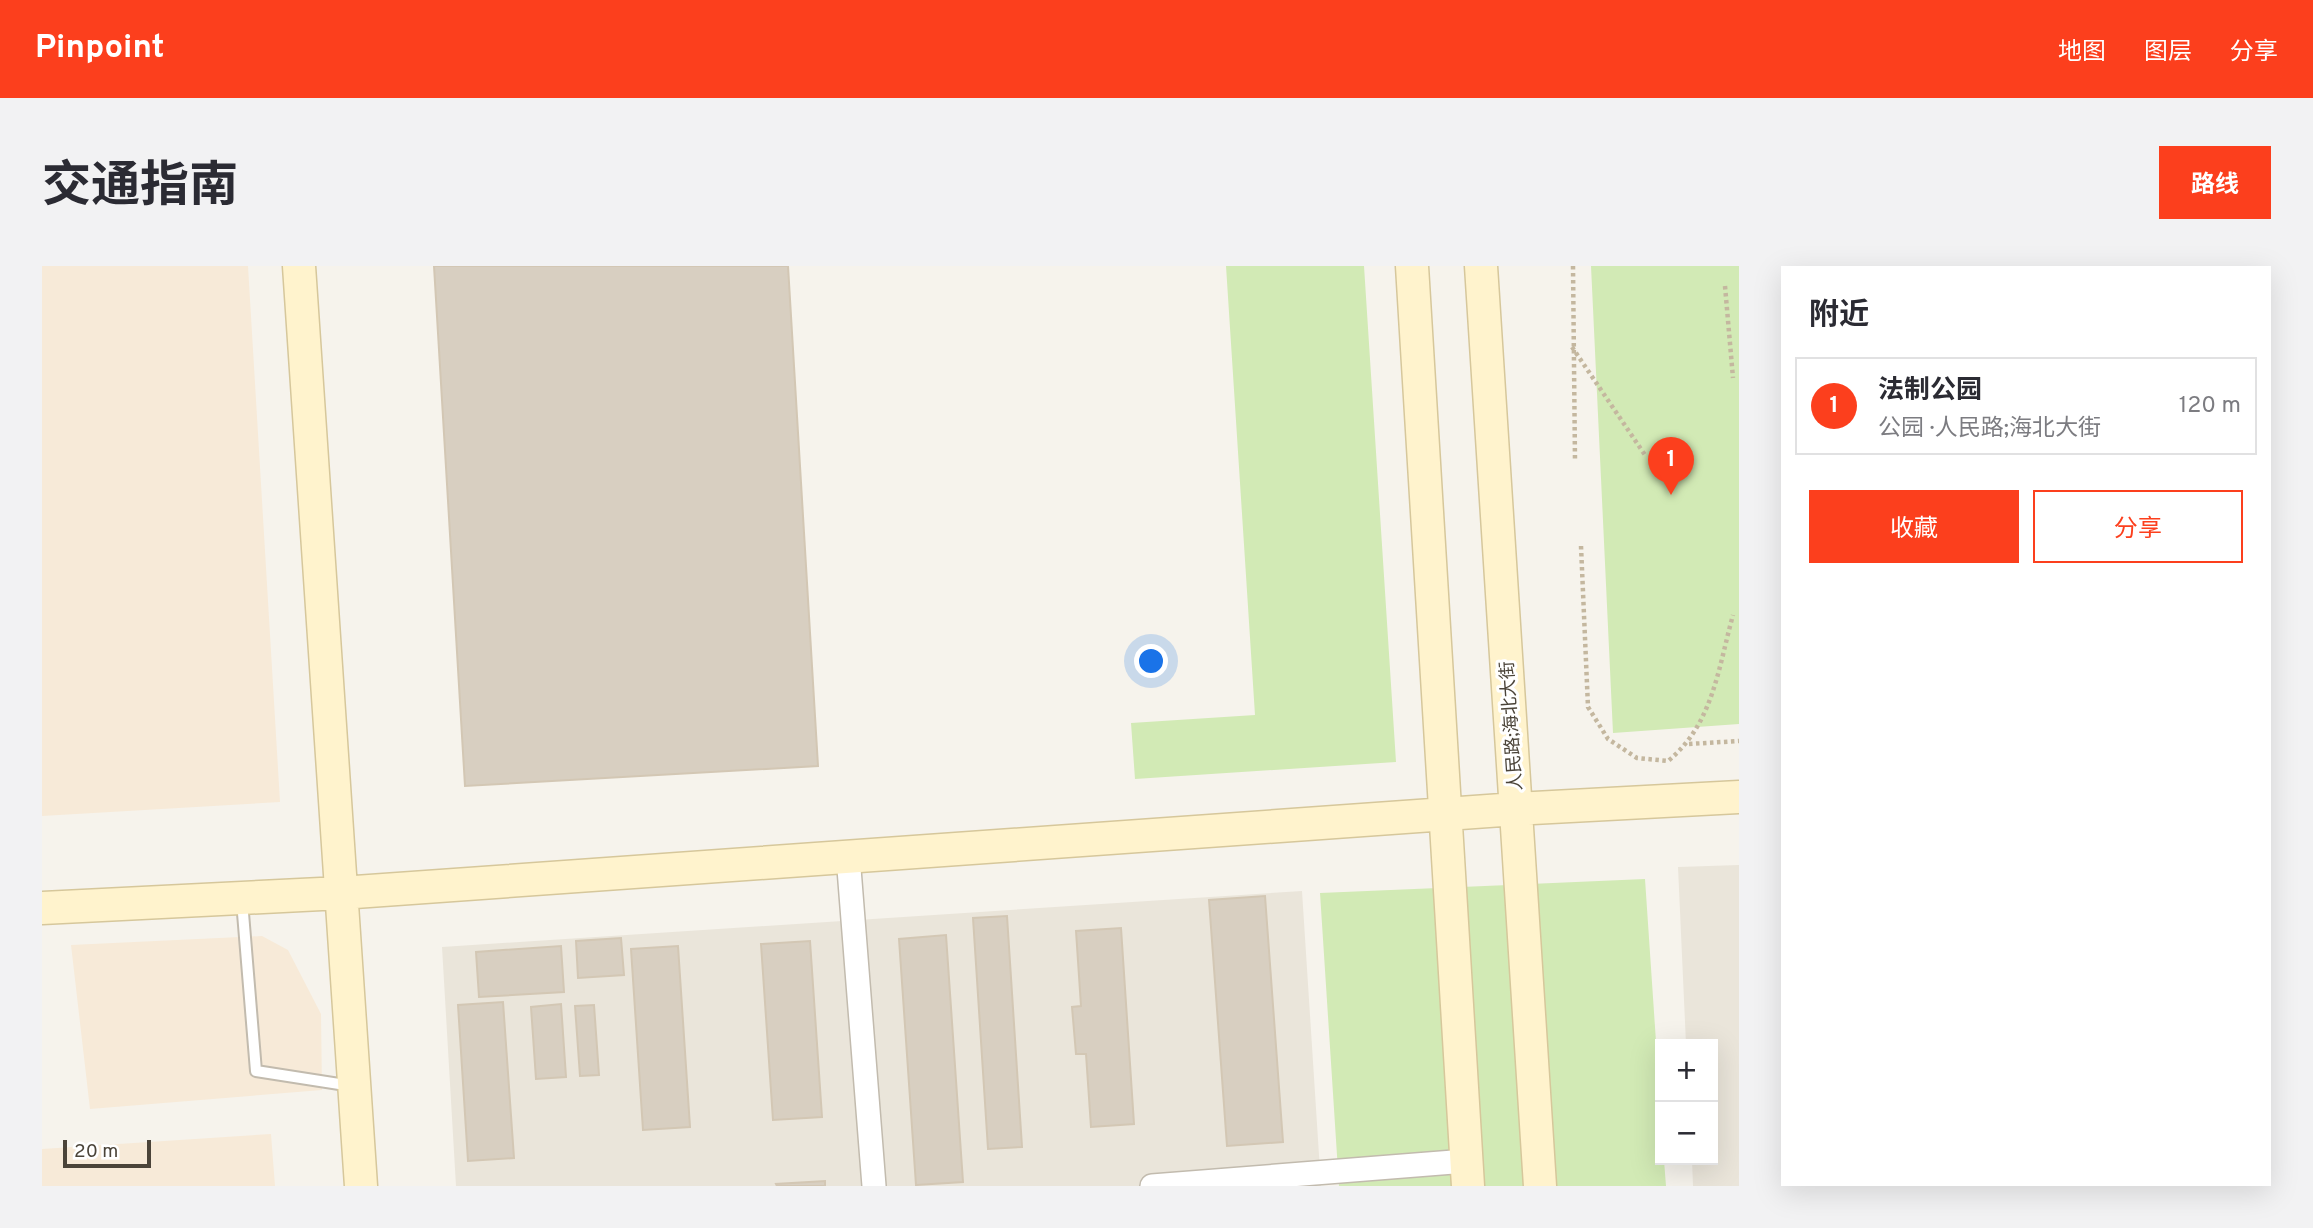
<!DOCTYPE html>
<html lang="zh">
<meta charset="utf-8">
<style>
body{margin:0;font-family:Overpass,"Noto Sans SC",sans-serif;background:#f2f2f3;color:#2b2b33}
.controls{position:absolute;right:21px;bottom:21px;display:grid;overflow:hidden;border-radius:0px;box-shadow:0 7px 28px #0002}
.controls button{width:63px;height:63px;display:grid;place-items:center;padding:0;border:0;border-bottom:2px solid #e1e1e2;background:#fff;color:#2b2b33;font:35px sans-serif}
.scale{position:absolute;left:21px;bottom:18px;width:88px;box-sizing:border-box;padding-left:7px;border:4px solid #4b4439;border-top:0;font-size:19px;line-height:24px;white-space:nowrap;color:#4b4439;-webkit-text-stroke:5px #fff;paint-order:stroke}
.you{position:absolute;left:1110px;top:396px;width:24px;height:24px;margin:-18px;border:5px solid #fff;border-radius:50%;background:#1a73e8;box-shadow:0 0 0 10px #1a73e833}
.badge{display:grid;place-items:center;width:46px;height:46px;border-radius:50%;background:#fc3f1d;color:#fff;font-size:23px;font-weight:700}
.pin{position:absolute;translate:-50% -58px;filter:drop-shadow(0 2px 4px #0008)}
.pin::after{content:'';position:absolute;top:37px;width:24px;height:21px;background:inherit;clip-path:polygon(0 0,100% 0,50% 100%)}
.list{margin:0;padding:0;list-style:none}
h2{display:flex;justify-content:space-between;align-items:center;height:91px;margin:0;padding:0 28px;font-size:30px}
h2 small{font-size:23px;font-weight:400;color:#7c7c81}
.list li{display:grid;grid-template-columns:46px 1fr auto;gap:21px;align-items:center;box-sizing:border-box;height:98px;margin:0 14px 14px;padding:0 14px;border:2px solid #e1e1e2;border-radius:0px}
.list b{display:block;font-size:26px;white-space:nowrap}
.list p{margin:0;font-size:23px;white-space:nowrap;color:#7c7c81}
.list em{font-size:23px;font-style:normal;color:#7c7c81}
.actions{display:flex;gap:14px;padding:21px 28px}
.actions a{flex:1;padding:16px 0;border:2px solid #fc3f1d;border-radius:0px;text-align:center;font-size:24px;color:#fc3f1d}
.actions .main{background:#fc3f1d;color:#fff}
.map{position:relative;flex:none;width:1697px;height:920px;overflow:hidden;border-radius:0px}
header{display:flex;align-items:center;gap:42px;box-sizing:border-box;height:98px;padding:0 35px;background:#fc3f1d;color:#fff}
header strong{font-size:33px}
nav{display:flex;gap:38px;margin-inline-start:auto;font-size:24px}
.intro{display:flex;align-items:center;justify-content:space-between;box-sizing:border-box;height:168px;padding:0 42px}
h1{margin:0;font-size:49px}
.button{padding:18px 32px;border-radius:0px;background:#fc3f1d;color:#fff;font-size:24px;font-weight:700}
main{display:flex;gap:42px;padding:0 42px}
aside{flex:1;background:#fff;border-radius:0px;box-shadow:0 7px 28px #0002}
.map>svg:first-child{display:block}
.residential{fill:#eae5da}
.commercial{fill:#f7ead8}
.green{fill:#d2eab5}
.building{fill:#d8cfc1;stroke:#d3c7b4;stroke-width:2}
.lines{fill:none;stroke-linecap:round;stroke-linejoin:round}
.lane-casing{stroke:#c2bbae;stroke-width:14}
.street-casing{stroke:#c2bbae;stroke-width:26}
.secondary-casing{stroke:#d6c79b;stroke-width:35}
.path{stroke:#c4b79f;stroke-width:4.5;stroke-dasharray:3.5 3.5;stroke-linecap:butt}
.lane{stroke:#fff;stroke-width:10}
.street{stroke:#fff;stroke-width:23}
.secondary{stroke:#fff3cd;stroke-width:32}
.labels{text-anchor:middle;stroke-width:6;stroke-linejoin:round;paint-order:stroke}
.street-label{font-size:18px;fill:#4b4439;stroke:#fff}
</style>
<header>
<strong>Pinpoint</strong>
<nav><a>地图</a><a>图层</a><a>分享</a></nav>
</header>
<div class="intro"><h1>交通指南</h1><a class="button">路线</a></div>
<main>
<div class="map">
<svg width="1697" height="920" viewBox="0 0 1697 920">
<rect width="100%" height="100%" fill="#f6f3ec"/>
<path class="residential" d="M 1697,599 L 1697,920 L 1651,920 L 1650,894 L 1671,894 L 1671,778 L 1644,778 L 1636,601 Z
M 1260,625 L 1279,920 L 414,920 L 400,681 Z"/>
<path class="commercial" d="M 0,0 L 206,0 L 238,536 L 0,550 Z
M 220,670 L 246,684 L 279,748 L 280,824 L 48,843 L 29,679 Z
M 229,868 L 233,920 L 0,920 L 0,883 Z"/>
<path class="green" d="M 1184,0 L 1322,0 L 1354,496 L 1093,513 L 1089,457 L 1213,449 Z
M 1549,0 L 1697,0 L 1697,458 L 1571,467 Z
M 1603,613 L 1618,835 L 1618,894 L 1622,894 L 1624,920 L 1297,920 L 1278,627 Z"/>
<path class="building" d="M 392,0 L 746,0 L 776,500 L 423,520 Z
M 1223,630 L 1241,876 L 1185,880 L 1167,634 Z
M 965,650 L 980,881 L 946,883 L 931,652 Z
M 1079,662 L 1092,858 L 1049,861 L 1044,788 L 1034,788 L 1030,741 L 1039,740 L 1034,665 Z
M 904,669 L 921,916 L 874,919 L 857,673 Z
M 579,672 L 582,709 L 536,712 L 534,675 Z
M 768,675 L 780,851 L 731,854 L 719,678 Z
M 519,680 L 522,726 L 437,731 L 434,686 Z
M 636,680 L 648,861 L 601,864 L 589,683 Z
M 461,736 L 472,892 L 426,895 L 416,739 Z
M 519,738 L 524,811 L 494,813 L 489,741 Z
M 552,739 L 557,809 L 538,810 L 533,740 Z
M 783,915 L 783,920 L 735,920 L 734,918 Z"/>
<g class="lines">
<g class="lane-casing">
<path id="lane" d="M 200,635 L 214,805 L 310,820"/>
</g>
<g class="street-casing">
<path id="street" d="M 806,590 L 832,920
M 1110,920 L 1424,895"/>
</g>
<g class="secondary-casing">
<path id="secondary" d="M 257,0 L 319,920
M 1370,0 L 1426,920
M 1439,0 L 1498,920
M 0,642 L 299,627 L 1474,543 L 1697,531"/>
</g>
<path class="path" d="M 1531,0 L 1533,195
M 1683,20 L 1691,112
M 1530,81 L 1603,189
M 1539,280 L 1546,441 L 1566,473 L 1595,492 L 1626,495 C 1671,458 1676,403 1691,349
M 1647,478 L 1697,475"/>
<use href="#lane" class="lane"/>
<use href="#street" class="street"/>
<use href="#secondary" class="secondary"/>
</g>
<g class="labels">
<g class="street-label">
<text transform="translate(1469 460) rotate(-94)" y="6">人民路;海北大街</text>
</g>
</g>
</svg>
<div class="controls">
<button>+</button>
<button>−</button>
</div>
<div class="scale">20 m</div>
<div class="you"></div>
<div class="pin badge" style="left:1629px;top:229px">1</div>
</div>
<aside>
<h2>附近<small></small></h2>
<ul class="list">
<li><span class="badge">1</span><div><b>法制公园</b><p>公园 · 人民路;海北大街</p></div><em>120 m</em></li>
</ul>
<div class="actions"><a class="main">收藏</a><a>分享</a></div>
</aside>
</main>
